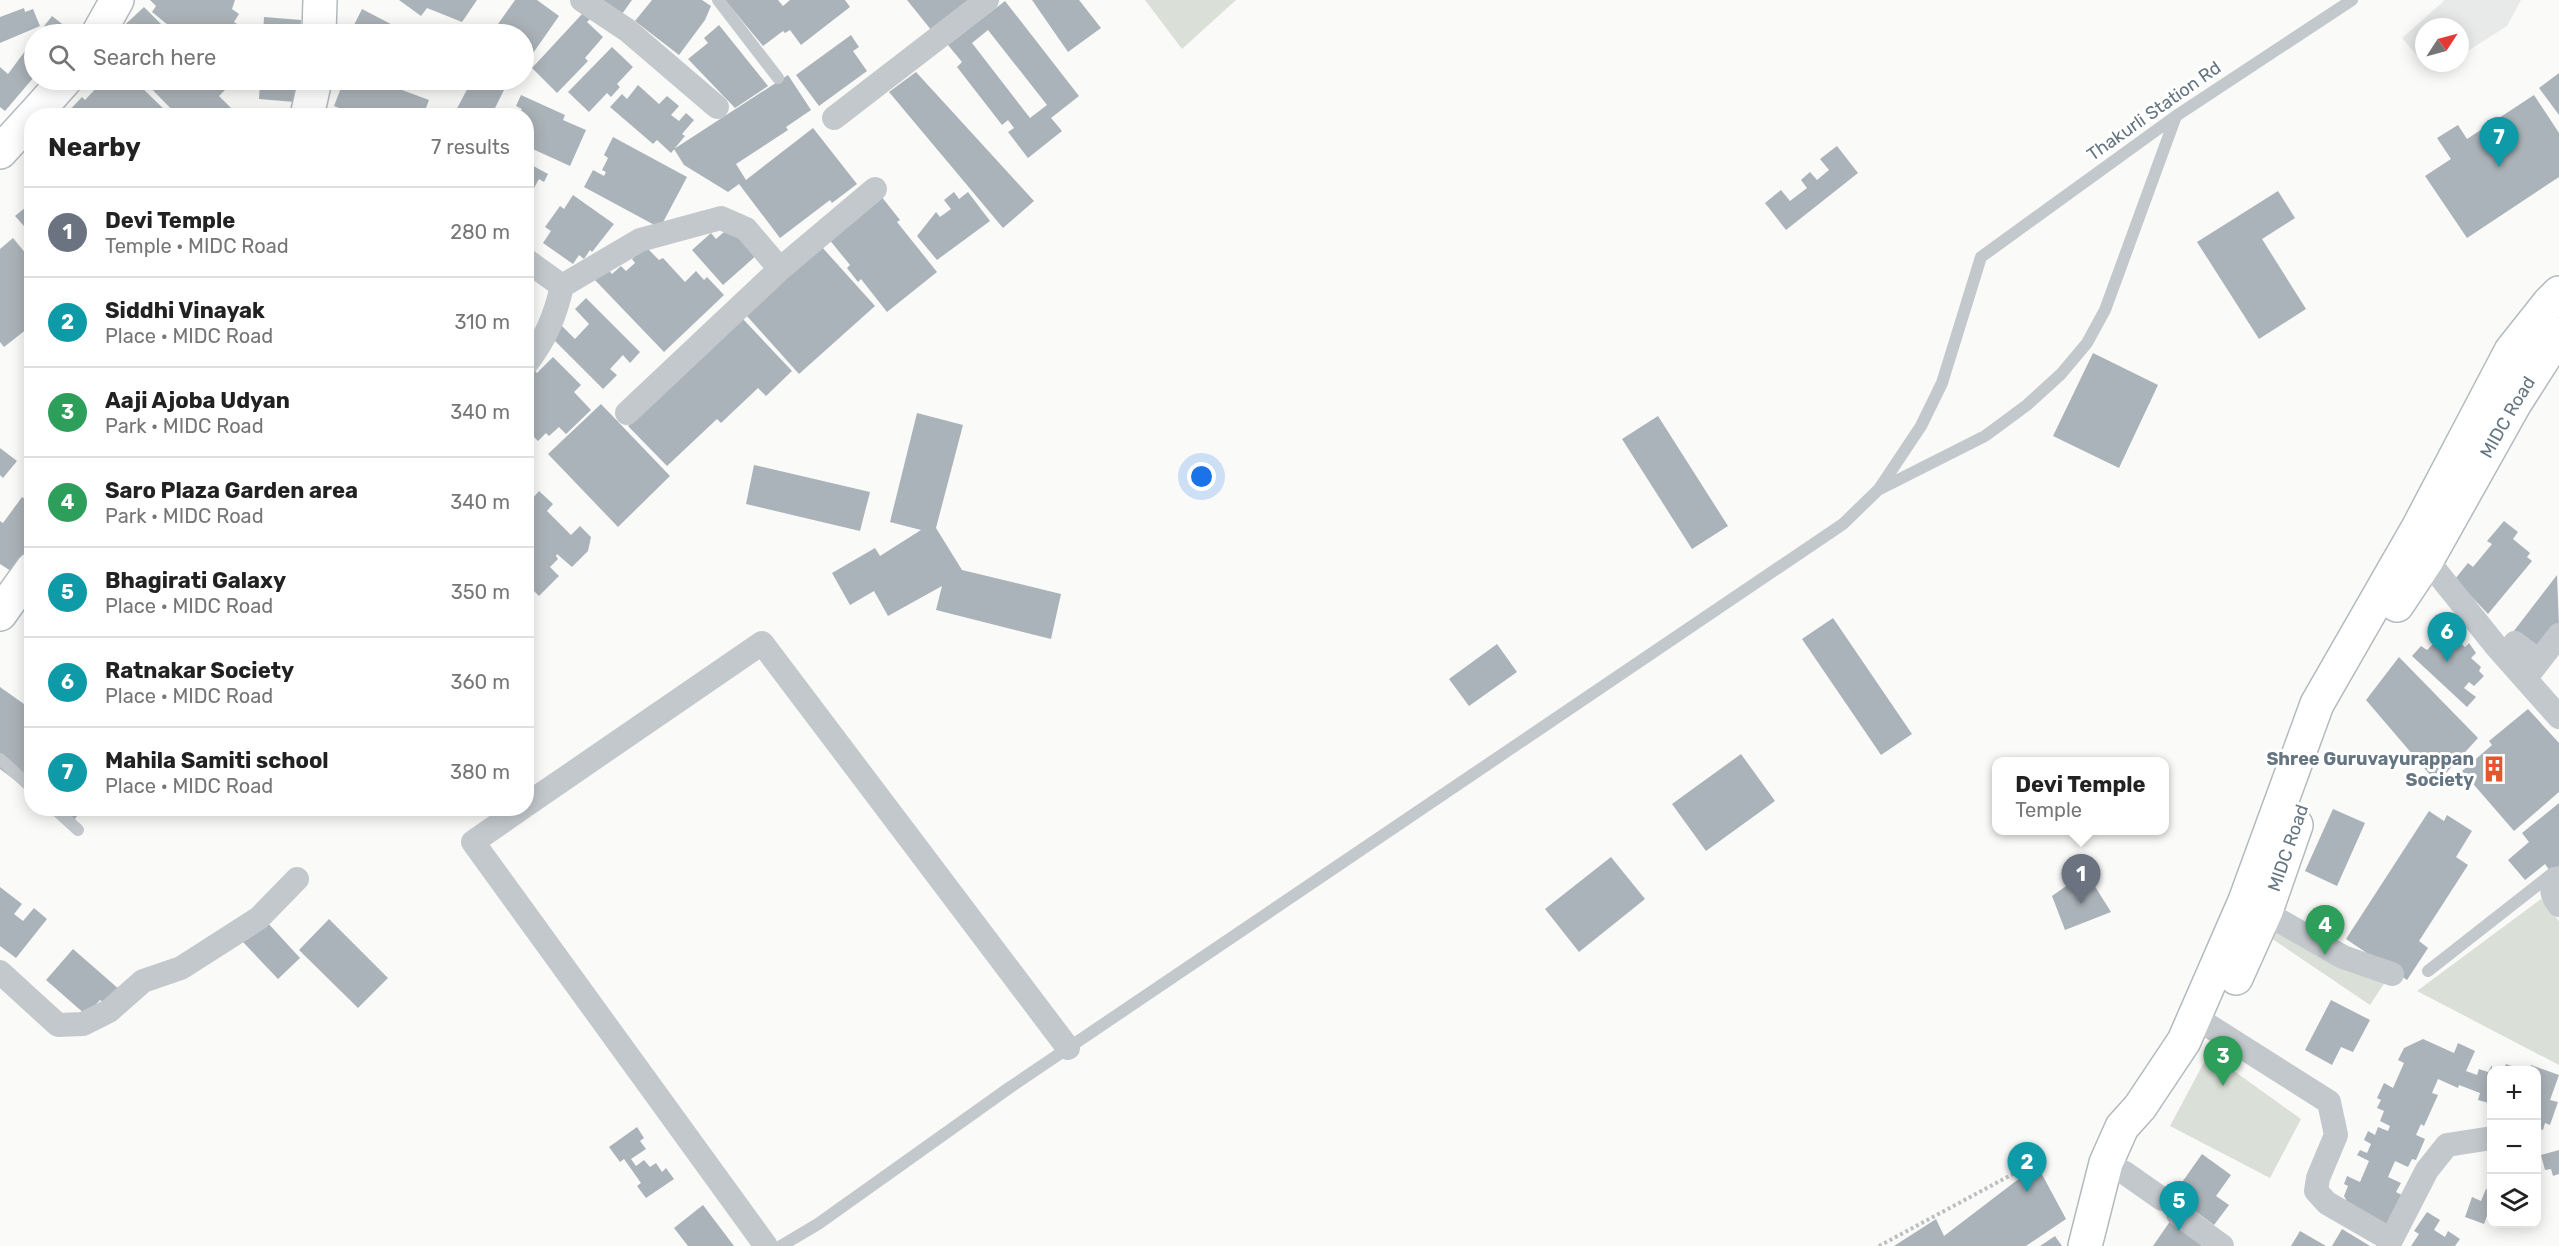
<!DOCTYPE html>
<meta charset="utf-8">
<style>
body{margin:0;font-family:Rubik,sans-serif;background:#f2f2f2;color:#222}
.controls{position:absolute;right:18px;bottom:18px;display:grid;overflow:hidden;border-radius:12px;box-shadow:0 3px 15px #0003}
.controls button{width:54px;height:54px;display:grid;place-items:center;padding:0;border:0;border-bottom:2px solid #e0e0e0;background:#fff;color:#222;font:30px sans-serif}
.compass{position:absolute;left:2415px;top:18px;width:54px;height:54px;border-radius:50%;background:#fff;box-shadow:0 3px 15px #0003;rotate:54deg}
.you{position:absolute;left:1202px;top:477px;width:21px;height:21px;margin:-15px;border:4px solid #fff;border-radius:50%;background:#1a73e8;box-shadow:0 0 0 9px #1a73e833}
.badge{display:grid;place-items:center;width:39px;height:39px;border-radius:50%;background:#db2777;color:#fff;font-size:20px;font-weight:700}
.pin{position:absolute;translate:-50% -50px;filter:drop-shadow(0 2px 3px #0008)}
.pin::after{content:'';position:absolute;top:32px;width:21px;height:18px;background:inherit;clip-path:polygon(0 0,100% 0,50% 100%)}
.popup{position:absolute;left:1992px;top:757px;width:177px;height:78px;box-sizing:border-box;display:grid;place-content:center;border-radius:12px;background:#fff;filter:drop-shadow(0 2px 4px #0005);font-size:20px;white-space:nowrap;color:#767676}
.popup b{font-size:22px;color:#222}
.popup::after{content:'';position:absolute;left:50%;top:100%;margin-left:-12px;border:12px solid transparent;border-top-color:#fff}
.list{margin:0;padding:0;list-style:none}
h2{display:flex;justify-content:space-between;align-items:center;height:78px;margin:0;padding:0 24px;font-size:26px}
h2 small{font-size:20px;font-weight:400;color:#767676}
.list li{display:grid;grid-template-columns:39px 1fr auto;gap:18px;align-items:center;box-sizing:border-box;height:90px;padding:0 24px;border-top:2px solid #e0e0e0}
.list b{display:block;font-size:22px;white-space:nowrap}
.list p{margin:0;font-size:20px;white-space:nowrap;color:#767676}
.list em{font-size:20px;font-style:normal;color:#767676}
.icon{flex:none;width:33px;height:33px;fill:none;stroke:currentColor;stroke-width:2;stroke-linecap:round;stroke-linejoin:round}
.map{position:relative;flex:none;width:2559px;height:1246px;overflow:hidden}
.search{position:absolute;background:#fff;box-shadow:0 3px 15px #0003;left:24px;top:24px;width:510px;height:66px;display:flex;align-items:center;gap:15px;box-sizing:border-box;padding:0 21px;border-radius:33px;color:#767676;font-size:22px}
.panel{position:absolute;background:#fff;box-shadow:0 3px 15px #0003;left:24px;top:108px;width:510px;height:708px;border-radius:24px}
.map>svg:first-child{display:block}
.built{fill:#e8e9e9}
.green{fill:#dadfd7}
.building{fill:#aab3b9;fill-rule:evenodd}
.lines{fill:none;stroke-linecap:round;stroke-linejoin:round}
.secondary-casing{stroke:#b3babf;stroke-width:36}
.path{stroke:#bbbfc2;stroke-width:4;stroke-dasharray:3 3;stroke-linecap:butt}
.lane{stroke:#c3c8cc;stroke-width:12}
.street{stroke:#c3c8cc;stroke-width:24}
.secondary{stroke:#fff;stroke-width:33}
.labels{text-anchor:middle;stroke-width:6;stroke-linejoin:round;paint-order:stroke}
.street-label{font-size:18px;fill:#657683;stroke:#fff}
.poi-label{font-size:18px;font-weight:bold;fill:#657683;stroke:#fff;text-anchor:end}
</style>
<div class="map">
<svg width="2559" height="1246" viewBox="0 0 2559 1246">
<rect width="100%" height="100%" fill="#fafaf8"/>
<path class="built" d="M 2445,0 L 2521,0 L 2507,26 L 2460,56 L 2460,27 L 2424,27 L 2424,63 L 2440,63 L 2427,67 L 2402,38 Z"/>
<path class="green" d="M 1145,0 L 1236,0 L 1182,49 Z
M 2541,899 L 2559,921 L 2559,1065 L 2417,991 Z
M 2278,908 L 2389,976 L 2370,1005 L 2265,934 Z
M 2209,1053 L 2301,1119 L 2270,1178 L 2170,1126 Z"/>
<path class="building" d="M 150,0 L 235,0 L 232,9 L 239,14 L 234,22 L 242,27 L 237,34 L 179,34 L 152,12 L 156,6 Z
M 399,0 L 477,0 L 462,22 L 427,8 L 421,16 Z
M 515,0 L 537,0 L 559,16 L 524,66 L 524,34 L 491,34 Z
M 601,0 L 632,0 L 622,14 Z
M 652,0 L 702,0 L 711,6 L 705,20 L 679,55 L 635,21 Z
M 725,0 L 778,0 L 783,6 L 790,0 L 845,0 L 850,7 L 801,45 L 790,30 L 785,33 L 783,31 L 763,46 Z
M 907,0 L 970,0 L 932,31 Z
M 1032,0 L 1079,0 L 1101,28 L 1068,52 Z
M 1005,1 L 1079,96 L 1051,118 L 1062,131 L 1028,158 L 1008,132 L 1014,128 L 1008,120 L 1002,125 L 957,67 L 962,62 L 948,45 ZM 988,30 L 1047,105 L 1030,118 L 972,43 Z
M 144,7 L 171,34 L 115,34 Z
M 24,8 L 25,12 L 33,9 L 40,26 L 0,43 L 0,17 Z
M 362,9 L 410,34 L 357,34 L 351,31 Z
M 583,13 L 590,19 L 587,22 L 603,37 L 585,58 L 588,61 L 557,93 L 532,68 Z
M 52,16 L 70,30 L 67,34 L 38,34 Z
M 264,17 L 301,20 L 300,34 L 263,34 Z
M 719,25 L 768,86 L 735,108 L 688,59 L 708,43 L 704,38 Z
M 851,35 L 859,47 L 853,51 L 867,71 L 819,106 L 796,75 Z
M 34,39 L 34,77 L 5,111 L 0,107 L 0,67 L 8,74 Z
M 612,47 L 633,67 L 617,84 L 620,87 L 611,97 L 607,93 L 589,112 L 568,92 Z
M 916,72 L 1034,201 L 1003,228 L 889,92 Z
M 2559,73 L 2559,115 L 2539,88 Z
M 788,75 L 811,110 L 786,127 L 788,130 L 736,164 L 746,180 L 813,128 L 857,184 L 832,203 L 830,200 L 780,238 L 739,184 L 728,192 L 684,165 L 674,149 Z
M 99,80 L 134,80 L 171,116 L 64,116 L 82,97 L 85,100 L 101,83 Z
M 143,80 L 215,80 L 225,90 L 219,96 L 235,112 L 232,116 L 178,116 Z
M 260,80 L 297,80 L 295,102 L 259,99 Z
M 344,80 L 375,80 L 429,100 L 423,116 L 358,116 L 334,106 Z
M 409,80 L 426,80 L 423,86 Z
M 472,80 L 494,80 L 506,86 L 491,116 L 453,116 Z
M 638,85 L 659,104 L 667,96 L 679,106 L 671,115 L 679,121 L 686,113 L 694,120 L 682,134 L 685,136 L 671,153 L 657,140 L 653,144 L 610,107 L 622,94 L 627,99 Z
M 521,95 L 565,115 L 563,120 L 586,130 L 570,166 L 526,146 L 526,116 L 518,116 L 522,109 L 516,106 Z
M 2534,95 L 2559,133 L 2559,177 L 2467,238 L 2425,176 L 2451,159 L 2437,138 L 2458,125 L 2467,139 Z
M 613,137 L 687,177 L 660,228 L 584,187 L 593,170 L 604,176 L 606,172 L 602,170 L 608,158 L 604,155 Z
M 1837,146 L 1858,173 L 1786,230 L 1765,203 L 1781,190 L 1790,201 L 1807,188 L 1801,180 L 1810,172 L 1817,180 L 1829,170 L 1820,159 Z
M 526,162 L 548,174 L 544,182 L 539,179 L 526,202 Z
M 2278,191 L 2295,218 L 2262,239 L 2306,309 L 2259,339 L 2197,242 Z
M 954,192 L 959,199 L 968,192 L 990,221 L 937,260 L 917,236 L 936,212 L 940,217 L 951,209 L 944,200 Z
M 573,195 L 614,224 L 592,252 L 590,250 L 584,259 L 579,255 L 573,264 L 543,243 L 551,231 L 545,227 L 560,206 L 564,209 Z
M 881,196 L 900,220 L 897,222 L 937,272 L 887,312 L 861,279 L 858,282 L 847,268 L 850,265 L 828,238 Z
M 32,202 L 32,235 L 15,216 Z
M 724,232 L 740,238 L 758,254 L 723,285 L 692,250 L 711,233 L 716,239 Z
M 13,238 L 32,261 L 32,325 L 4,347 L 0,342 L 0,249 Z
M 645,246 L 659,260 L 663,258 L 685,282 L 696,271 L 704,280 L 707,277 L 724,295 L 664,352 L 594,279 L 606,267 L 612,274 L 621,266 L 626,271 L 635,263 L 632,259 Z
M 821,246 L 875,306 L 799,374 L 746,315 Z
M 586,298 L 640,352 L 630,363 L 623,355 L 610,369 L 617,375 L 603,389 L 549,335 L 560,324 L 575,339 L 589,324 L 575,309 Z
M 742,318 L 792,371 L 766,396 L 758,388 L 721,423 L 717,419 L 667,466 L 628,426 Z
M 2093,353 L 2158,385 L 2119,468 L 2053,436 Z
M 553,357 L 581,385 L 574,392 L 591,410 L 566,434 L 559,427 L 549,436 L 546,433 L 538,441 L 526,429 L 526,375 L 533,368 L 537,373 Z
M 601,404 L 670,476 L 618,527 L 548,454 Z
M 917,413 L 963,425 L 936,528 L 962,570 L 1061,594 L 1051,639 L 936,610 L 942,586 L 888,616 L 874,591 L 850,605 L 832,573 L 875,548 L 880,556 L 921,530 L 890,522 Z
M 1658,416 L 1728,526 L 1692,549 L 1622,439 Z
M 0,448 L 17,461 L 3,478 L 0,475 Z
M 754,465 L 870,492 L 860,531 L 746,504 Z
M 539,491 L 553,504 L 547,511 L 571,535 L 580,526 L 591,537 L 588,551 L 572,567 L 557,554 L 556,556 L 558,559 L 550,567 L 559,576 L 539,596 L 534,591 L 531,594 L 526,590 L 526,499 L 529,496 L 532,499 Z
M 22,497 L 32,504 L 32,545 L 11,571 L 0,564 L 0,521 L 3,523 Z
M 2504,521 L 2518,532 L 2513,539 L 2530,553 L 2527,557 L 2532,561 L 2488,614 L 2455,579 L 2468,563 L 2473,567 L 2492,544 L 2487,541 Z
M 2557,575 L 2559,626 L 2536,656 L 2510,636 Z
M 1833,618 L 1912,734 L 1881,755 L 1802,639 Z
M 2447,621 L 2459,634 L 2455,638 L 2465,647 L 2469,643 L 2476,653 L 2471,658 L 2481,667 L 2479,671 L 2484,676 L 2474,686 L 2469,682 L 2464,688 L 2476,697 L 2467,707 L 2412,656 L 2421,646 L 2427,650 L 2442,635 L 2439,629 Z
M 1497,644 L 1517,672 L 1469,706 L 1449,679 Z
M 2399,657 L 2478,738 L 2437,783 L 2366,700 Z
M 0,687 L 31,709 L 29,712 L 32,714 L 32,793 L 0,769 Z
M 2528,709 L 2559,743 L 2559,792 L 2514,831 L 2462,771 L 2492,745 L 2489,741 Z
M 1741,754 L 1775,801 L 1706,851 L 1672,804 Z
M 2559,803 L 2559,868 L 2552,874 L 2545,864 L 2525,880 L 2508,860 L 2529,842 L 2522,833 Z
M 53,808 L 83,808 L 72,823 Z
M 2333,809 L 2365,823 L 2337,886 L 2305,871 Z
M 2429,811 L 2444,821 L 2447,815 L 2472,831 L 2456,857 L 2468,865 L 2419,941 L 2428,948 L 2407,980 L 2346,939 Z
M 1611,857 L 1645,899 L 1579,952 L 1545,909 Z
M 2086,872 L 2111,912 L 2065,930 L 2052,896 Z
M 0,887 L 22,904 L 14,914 L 23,921 L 34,908 L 47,919 L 16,958 L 0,946 Z
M 329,919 L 388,978 L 358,1008 L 299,950 Z
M 266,921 L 300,958 L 278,979 L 243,942 Z
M 73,949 L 120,990 L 106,1005 L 100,1000 L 86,1015 L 46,980 Z
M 2331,1000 L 2370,1020 L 2353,1052 L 2341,1047 L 2332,1065 L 2305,1050 Z
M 2423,1039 L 2454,1053 L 2458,1043 L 2475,1051 L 2466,1071 L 2477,1075 L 2479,1069 L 2488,1072 L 2492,1065 L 2492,1104 L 2478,1100 L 2480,1093 L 2459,1085 L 2458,1088 L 2438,1079 L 2432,1093 L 2438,1095 L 2424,1126 L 2421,1124 L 2416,1135 L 2425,1139 L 2416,1160 L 2412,1159 L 2408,1167 L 2395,1161 L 2388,1177 L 2401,1183 L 2396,1192 L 2402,1195 L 2389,1225 L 2350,1207 L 2344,1196 L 2348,1186 L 2344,1184 L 2347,1176 L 2360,1182 L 2369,1161 L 2357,1155 L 2360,1150 L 2367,1153 L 2371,1144 L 2364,1140 L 2368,1131 L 2375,1135 L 2378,1127 L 2388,1131 L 2390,1126 L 2380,1121 L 2384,1111 L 2377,1108 L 2381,1100 L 2377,1098 L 2384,1083 L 2393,1088 L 2404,1063 L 2398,1060 L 2404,1048 Z
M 2506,1064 L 2523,1070 L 2503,1070 Z
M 2531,1065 L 2559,1075 L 2550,1100 L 2558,1102 L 2550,1125 L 2545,1123 L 2543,1130 L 2536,1127 L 2536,1070 L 2529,1070 Z
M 637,1127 L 644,1138 L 640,1141 L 646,1149 L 631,1159 L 636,1166 L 644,1160 L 650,1167 L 656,1163 L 662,1172 L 666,1168 L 674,1179 L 646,1198 L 637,1186 L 641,1183 L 624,1159 L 620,1162 L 609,1147 Z
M 2559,1150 L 2559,1174 L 2553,1176 L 2551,1169 L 2545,1170 L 2541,1155 Z
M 2202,1154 L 2231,1175 L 2216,1196 L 2229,1205 L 2214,1225 L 2173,1195 Z
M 2037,1165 L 2066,1219 L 2026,1246 L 1894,1246 L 1936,1219 L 1944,1236 Z
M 2486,1189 L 2492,1191 L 2492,1214 L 2488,1213 L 2484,1224 L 2465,1217 L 2472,1197 L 2481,1201 Z
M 703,1205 L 734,1246 L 688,1246 L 674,1228 Z
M 2427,1212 L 2440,1220 L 2434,1230 L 2445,1237 L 2448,1231 L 2460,1239 L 2455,1246 L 2411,1246 L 2419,1234 L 2414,1231 Z
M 2173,1217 L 2215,1246 L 2153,1246 Z
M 2342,1229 L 2370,1246 L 2332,1246 Z
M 2300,1231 L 2326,1246 L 2291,1246 Z
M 2055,1236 L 2062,1246 L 2040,1246 Z"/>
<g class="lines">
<g class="secondary-casing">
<g id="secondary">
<path d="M 98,34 L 117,0"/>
<path d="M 319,34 L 320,0"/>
<path d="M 33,116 L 65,80"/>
<path d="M 307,116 L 315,80"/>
<path d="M 0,152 L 32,117"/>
<path id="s1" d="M 2397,605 L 2427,560 L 2515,403 L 2559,334"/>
<path d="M 0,614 L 32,569"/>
<path d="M 2236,978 L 2266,911 L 2296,825"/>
<path d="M 2085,1246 L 2106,1163 L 2122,1127 L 2140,1107 L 2184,1041 L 2245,901 L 2317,704 L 2418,528 L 2511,351 L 2549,303 L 2559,293"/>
</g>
</g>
<path class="path" d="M 1879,1246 L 2039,1160"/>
<path class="lane" d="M 718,0 L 778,78
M 1880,489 L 1985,436 L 2027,405 L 2061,374 L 2087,343 L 2105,310 L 2176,116
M 0,759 L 32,788
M 54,808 L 78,830
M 2428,971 L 2553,873
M 781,1246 L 818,1224 L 1009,1088 L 1843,524 L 1879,489 L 1921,426 L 1942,383 L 1981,257 L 2176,116 L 2352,0"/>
<path class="street" d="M 582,0 L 627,30 L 717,107
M 834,118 L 987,0
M 526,260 L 562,286 L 640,240 L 721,218 L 746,229 L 780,269
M 526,364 C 545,340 555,317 562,286
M 627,413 L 780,269 L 875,189
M 2415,553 L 2427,560 L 2496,646 L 2559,717
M 2515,643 L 2539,661
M 2525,679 L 2559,635
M 526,805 L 762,643 L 1068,1048
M 522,808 L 473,842 L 766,1246
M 2559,878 L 2553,883 C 2551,893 2553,897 2559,905
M 2252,905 L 2343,957 L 2392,974
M 0,972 L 58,1025 L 83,1024 L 109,1011 L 143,981 L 181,968 L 259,918 L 297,879
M 2195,1017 L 2329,1102 L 2336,1135 L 2318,1178 L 2316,1191 L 2327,1203 L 2391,1240
M 2106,1163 L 2125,1173 L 2162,1199
M 2178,1214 L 2222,1246
M 2388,1246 L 2427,1170 L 2447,1145 L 2492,1138"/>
<use href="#secondary" class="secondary"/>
</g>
<defs>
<g id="building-bare" transform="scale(2.07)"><path d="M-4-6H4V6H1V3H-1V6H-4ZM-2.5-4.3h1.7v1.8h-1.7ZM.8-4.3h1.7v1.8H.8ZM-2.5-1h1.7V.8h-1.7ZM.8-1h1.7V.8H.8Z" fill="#e4572e" stroke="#fff" stroke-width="2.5" paint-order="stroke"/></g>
</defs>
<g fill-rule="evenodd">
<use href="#building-bare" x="2494" y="769"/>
</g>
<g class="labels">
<g class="street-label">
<text transform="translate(2154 111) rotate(-35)" y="6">Thakurli Station Rd</text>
<text dy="6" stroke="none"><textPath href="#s1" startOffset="218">MIDC Road</textPath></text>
<text transform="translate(2288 848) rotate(-71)" y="6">MIDC Road</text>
</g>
<g class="poi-label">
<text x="2474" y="765">Shree Guruvayurappan<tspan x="2474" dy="21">Society</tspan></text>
</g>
</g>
</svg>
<div class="controls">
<button>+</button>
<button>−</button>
<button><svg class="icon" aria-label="layers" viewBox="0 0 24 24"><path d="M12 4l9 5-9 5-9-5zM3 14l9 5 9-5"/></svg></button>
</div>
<svg class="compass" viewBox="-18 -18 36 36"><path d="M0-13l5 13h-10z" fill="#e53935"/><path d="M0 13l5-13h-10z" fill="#767676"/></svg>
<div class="you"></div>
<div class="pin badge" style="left:2081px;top:904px;background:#6b7280">1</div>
<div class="popup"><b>Devi Temple</b>Temple</div>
<div class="pin badge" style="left:2027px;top:1192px;background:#0f9aa8">2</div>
<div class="pin badge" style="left:2223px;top:1086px;background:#2e9e5b">3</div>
<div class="pin badge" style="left:2325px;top:955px;background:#2e9e5b">4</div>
<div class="pin badge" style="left:2179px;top:1231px;background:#0f9aa8">5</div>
<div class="pin badge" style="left:2447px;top:662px;background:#0f9aa8">6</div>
<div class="pin badge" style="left:2499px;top:167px;background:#0f9aa8">7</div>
<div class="search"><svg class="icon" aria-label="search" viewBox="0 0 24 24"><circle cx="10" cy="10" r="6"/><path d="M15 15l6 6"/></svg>Search here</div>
<section class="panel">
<h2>Nearby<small>7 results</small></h2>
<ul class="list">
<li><span class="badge" style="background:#6b7280">1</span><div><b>Devi Temple</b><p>Temple · MIDC Road</p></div><em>280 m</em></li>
<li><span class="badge" style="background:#0f9aa8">2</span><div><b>Siddhi Vinayak</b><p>Place · MIDC Road</p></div><em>310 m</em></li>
<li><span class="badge" style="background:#2e9e5b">3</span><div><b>Aaji Ajoba Udyan</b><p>Park · MIDC Road</p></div><em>340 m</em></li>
<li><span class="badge" style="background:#2e9e5b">4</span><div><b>Saro Plaza Garden area</b><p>Park · MIDC Road</p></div><em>340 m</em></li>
<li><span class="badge" style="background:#0f9aa8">5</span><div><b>Bhagirati Galaxy</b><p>Place · MIDC Road</p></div><em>350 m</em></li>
<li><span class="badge" style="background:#0f9aa8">6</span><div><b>Ratnakar Society</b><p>Place · MIDC Road</p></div><em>360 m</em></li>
<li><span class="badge" style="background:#0f9aa8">7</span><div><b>Mahila Samiti school</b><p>Place · MIDC Road</p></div><em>380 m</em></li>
</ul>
</section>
</div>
